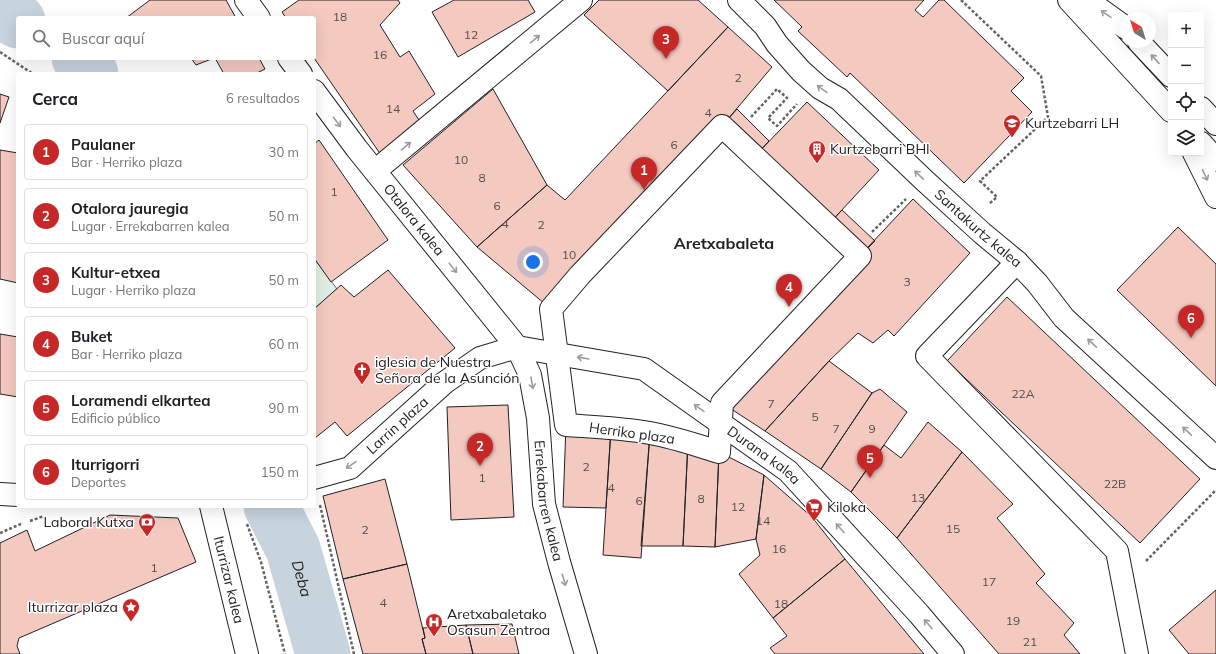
<!DOCTYPE html>
<html lang="es">
<meta charset="utf-8">
<style>
body{margin:0;font-family:Mulish,sans-serif;background:#f2f2f2;color:#202124}
.controls{position:absolute;right:12px;top:12px;display:grid;overflow:hidden;border-radius:4px;box-shadow:0 4px 16px #0002}
.controls button{width:36px;height:36px;display:grid;place-items:center;padding:0;border:0;border-bottom:1px solid #e0e0e0;background:#fff;color:#202124;font:20px sans-serif}
.compass{position:absolute;left:1120px;top:12px;width:36px;height:36px;border-radius:50%;background:#fff;box-shadow:0 4px 16px #0002;rotate:322deg}
.you{position:absolute;left:533px;top:262px;width:14px;height:14px;margin:-10px;border:3px solid #fff;border-radius:50%;background:#1a73e8;box-shadow:0 0 0 6px #1a73e833}
.badge{display:grid;place-items:center;width:26px;height:26px;border-radius:50%;background:#c62828;color:#fff;font-size:13px;font-weight:700}
.pin{position:absolute;translate:-50% -33px;filter:drop-shadow(0 1px 2px #0008)}
.pin::after{content:'';position:absolute;top:21px;width:14px;height:12px;background:inherit;clip-path:polygon(0 0,100% 0,50% 100%)}
.list{margin:0;padding:0;list-style:none}
h2{display:flex;justify-content:space-between;align-items:center;height:52px;margin:0;padding:0 16px;font-size:17px}
h2 small{font-size:13px;font-weight:400;color:#757577}
.list li{display:grid;grid-template-columns:26px 1fr auto;gap:12px;align-items:center;box-sizing:border-box;height:56px;margin:0 8px 8px;padding:0 8px;border:1px solid #e0e0e0;border-radius:4px}
.list b{display:block;font-size:15px;white-space:nowrap}
.list p{margin:0;font-size:13px;white-space:nowrap;color:#757577}
.list em{font-size:13px;font-style:normal;color:#757577}
.icon{flex:none;width:22px;height:22px;fill:none;stroke:currentColor;stroke-width:2;stroke-linecap:round;stroke-linejoin:round}
.map{position:relative;flex:none;width:1216px;height:654px;overflow:hidden}
.search{position:absolute;background:#fff;box-shadow:0 4px 16px #0002;left:16px;top:16px;width:300px;height:44px;display:flex;align-items:center;gap:10px;box-sizing:border-box;padding:0 14px;border-radius:4px;color:#757577;font-size:15px}
.panel{position:absolute;background:#fff;box-shadow:0 4px 16px #0002;left:16px;top:72px;width:300px;height:436px;border-radius:4px}
.map>svg:first-child{display:block}
.green{fill:#e0efe3;stroke:#6f6f6f}
.lines{fill:none;stroke-linecap:round;stroke-linejoin:round}
.river{stroke:#c7d3dd;stroke-width:55}
.building{fill:#f3c9c0;stroke:#222}
.minor-casing{stroke:#222;stroke-width:24}
.major-casing{stroke:#222;stroke-width:24}
.path{stroke:#646464;stroke-width:2.5;stroke-dasharray:3 2;stroke-linecap:butt}
.minor{stroke:#fff;stroke-width:22}
.major{stroke:#fff;stroke-width:22}
.oneway{stroke:#9c9c9c}
.labels{text-anchor:middle;stroke-width:3;stroke-linejoin:round;paint-order:stroke}
.number-label{font-size:12px;fill:#564c4a}
.poi-label{font-size:14px;fill:#222;stroke:#fff;text-anchor:start}
.street-label{font-size:14px;fill:#222;stroke:#fff}
.water-label{font-size:15px;font-style:italic;fill:#222;stroke:#fff}
.quarter-label{font-size:16px;font-weight:bold;fill:#222;stroke:#fff}
</style>
<div class="map">
<svg width="1216" height="654" viewBox="0 0 1216 654">
<rect width="100%" height="100%" fill="#fff"/>
<path class="green" d="M 314,258 L 337,289 L 314,309 Z"/>
<g class="lines">
<g class="river">
<path d="M 0,12 L 18,21"/>
<path d="M 79,58 L 91,74"/>
<path id="s1" d="M 271,506 L 293,549 L 323,654"/>
</g>
</g>
<path class="building" d="M 150,0 L 226,0 L 236,18 L 126,18 Z
M 299,0 L 398,0 L 400,3 L 380,25 L 400,57 L 409,51 L 435,94 L 413,111 L 421,123 L 381,155 L 314,58 L 314,18 L 286,18 L 282,12 Z
M 454,0 L 528,0 L 535,12 L 458,57 L 432,12 Z
M 599,0 L 698,0 L 728,27 L 668,91 L 584,15 Z
M 774,0 L 924,0 L 915,10 L 923,17 L 939,0 L 944,0 L 1024,78 L 1011,91 L 1032,112 L 964,183 L 850,73 L 847,77 L 798,31 L 802,27 Z
M 728,27 L 772,67 L 722,126 L 551,309 L 477,247 L 547,185 L 565,200 Z
M 191,58 L 214,58 L 196,65 Z
M 215,58 L 259,58 L 265,69 L 255,74 L 224,74 Z
M 493,89 L 547,185 L 477,247 L 403,165 Z
M 0,94 L 9,97 L 0,123 Z
M 807,102 L 879,170 L 827,226 L 754,157 Z
M 737,109 L 769,141 L 754,157 L 722,126 Z
M 319,140 L 388,240 L 331,282 L 314,258 L 314,144 Z
M 0,150 L 18,153 L 18,283 L 0,279 Z
M 913,199 L 970,253 L 894,336 L 888,330 L 873,343 L 858,333 L 829,361 L 765,431 L 722,403 Z
M 842,210 L 875,241 L 860,256 L 827,226 Z
M 1178,227 L 1216,264 L 1216,386 L 1117,290 Z
M 388,270 L 455,348 L 347,436 L 335,422 L 315,438 L 314,437 L 314,309 L 341,285 L 354,297 Z
M 1007,297 L 1200,479 L 1140,543 L 947,361 Z
M 0,334 L 18,337 L 18,397 L 0,394 Z
M 829,361 L 872,393 L 821,469 L 765,431 Z
M 880,389 L 907,412 L 851,492 L 821,469 L 872,393 Z
M 508,405 L 514,517 L 451,520 L 447,407 Z
M 928,422 L 962,452 L 897,538 L 851,492 L 884,445 L 901,458 Z
M 566,425 L 611,428 L 606,508 L 563,507 Z
M 611,428 L 650,433 L 641,558 L 603,555 Z
M 650,433 L 688,442 L 683,546 L 641,546 Z
M 688,442 L 719,452 L 715,547 L 683,546 Z
M 719,452 L 764,475 L 756,539 L 715,547 Z
M 962,452 L 1013,504 L 997,518 L 1045,574 L 1036,583 L 1074,623 L 1064,635 L 1080,654 L 999,654 L 897,538 Z
M 764,475 L 812,517 L 845,559 L 773,618 L 739,574 L 760,555 L 756,539 Z
M 385,479 L 407,564 L 343,579 L 323,496 Z
M 110,515 L 178,518 L 196,562 L 19,638 L 17,646 L 20,654 L 0,654 L 0,543 L 27,530 L 35,551 Z
M 845,559 L 924,654 L 775,654 L 770,648 L 787,636 L 773,618 Z
M 407,564 L 425,638 L 422,639 L 426,654 L 363,654 L 343,579 Z
M 1216,590 L 1216,654 L 1189,654 L 1169,630 Z
M 512,624 L 519,654 L 473,654 L 466,625 Z
M 466,625 L 473,654 L 426,654 L 422,639 L 425,638 L 423,628 Z"/>
<g class="lines">
<g class="minor-casing">
<g id="minor">
<path d="M 246,0 L 259,18"/>
<path id="s2" d="M 739,0 L 765,26 L 777,44 L 801,71 L 820,88 L 839,99 L 925,181 L 982,233 L 1017,262 L 1037,283 L 1064,318 L 1216,458"/>
<path d="M 289,58 L 301,74"/>
<path id="s3" d="M 314,91 L 357,149 L 517,347 L 530,375 L 538,418 L 544,504 L 559,562 L 586,654"/>
<path d="M 722,126 L 860,256 L 722,403 L 719,452 C 696,445 673,437 650,433 C 622,428 594,427 566,425 L 551,309 L 580,275 Z"/>
<path d="M 375,171 L 581,0"/>
<path d="M 1017,262 L 927,356 L 1117,551 L 1137,654"/>
<path id="s4" d="M 314,478 L 350,468 L 444,383 L 480,358 L 517,347 L 644,369 L 788,471 L 919,614 L 953,654"/>
<path d="M 0,494 L 18,495"/>
<path id="s5" d="M 211,506 L 247,654"/>
</g>
</g>
<g class="major-casing">
<path id="major" d="M 1069,0 L 1171,111
M 1087,0 L 1126,28
M 1139,42 L 1171,76
M 1201,108 L 1216,124
M 1201,143 L 1216,160
M 1194,153 L 1216,197"/>
</g>
<path class="path" d="M 961,0 L 1041,76 L 1048,117 L 980,181 L 997,197 L 989,204
M 0,52 L 33,74
M 751,117 L 777,89 L 787,98 L 768,118 L 777,126 L 797,104
M 872,232 L 906,199
M 320,505 L 354,654
M 30,521 L 44,516
M 247,524 L 261,562 L 285,654
M 0,533 L 23,523
M 1146,561 L 1216,490"/>
<use href="#minor" class="minor"/>
<use href="#major" class="major"/>
</g>
<defs><path id="oneway-shaft" d="M-6 0H5M1.5-3L5.5 0L1.5 3" fill="none" stroke-width="1.6" stroke-linecap="round" stroke-linejoin="round"/></defs>
<g class="oneway">
<use href="#oneway-shaft" transform="translate(1106 14) rotate(-145)"/>
<use href="#oneway-shaft" transform="translate(535 39) rotate(-40)"/>
<use href="#oneway-shaft" transform="translate(1155 59) rotate(-133)"/>
<use href="#oneway-shaft" transform="translate(822 89) rotate(-145)"/>
<use href="#oneway-shaft" transform="translate(337 122) rotate(53)"/>
<use href="#oneway-shaft" transform="translate(406 146) rotate(-40)"/>
<use href="#oneway-shaft" transform="translate(919 175) rotate(-136)"/>
<use href="#oneway-shaft" transform="translate(1205 175) rotate(64)"/>
<use href="#oneway-shaft" transform="translate(453 268) rotate(51)"/>
<use href="#oneway-shaft" transform="translate(1092 343) rotate(-137)"/>
<use href="#oneway-shaft" transform="translate(583 358) rotate(-170)"/>
<use href="#oneway-shaft" transform="translate(532 383) rotate(80)"/>
<use href="#oneway-shaft" transform="translate(699 408) rotate(-145)"/>
<use href="#oneway-shaft" transform="translate(1187 431) rotate(-137)"/>
<use href="#oneway-shaft" transform="translate(351 465) rotate(146)"/>
<use href="#oneway-shaft" transform="translate(840 528) rotate(-132)"/>
<use href="#oneway-shaft" transform="translate(564 580) rotate(74)"/>
<use href="#oneway-shaft" transform="translate(928 624) rotate(-131)"/>
</g>
<defs>
<g id="school-pin" transform="scale(0.9)"><path d="M0 17L-7.5 6A9.5 9.5 0 1 1 7.5 6Z" fill="#c62828" stroke="#fff"/><path d="M0-5L7-2L0 1L-7-2ZM-4 1L0 2.5L4 1V4Q0 6-4 4Z" fill="#fff"/></g>
<g id="building-pin" transform="scale(0.9)"><path d="M0 17L-7.5 6A9.5 9.5 0 1 1 7.5 6Z" fill="#c62828" stroke="#fff"/><path d="M-4-6H4V6H1V3H-1V6H-4ZM-2.5-4.3h1.7v1.8h-1.7ZM.8-4.3h1.7v1.8H.8ZM-2.5-1h1.7V.8h-1.7ZM.8-1h1.7V.8H.8Z" fill="#fff"/></g>
<g id="church-pin" transform="scale(0.9)"><path d="M0 17L-7.5 6A9.5 9.5 0 1 1 7.5 6Z" fill="#c62828" stroke="#fff"/><path d="M-1.2-6h2.4v3.5h3.3v2.4h-3.3V6h-2.4V-.1h-3.3v-2.4h3.3Z" fill="#fff"/></g>
<g id="supermarket-pin" transform="scale(0.9)"><path d="M0 17L-7.5 6A9.5 9.5 0 1 1 7.5 6Z" fill="#c62828" stroke="#fff"/><path d="M-6-5.5h2.5l.6 2H6L4.5 2H-2.5L-4.4-4H-6ZM-1.5 3.2a1.3 1.3 0 1 0 .1 0ZM3 3.2a1.3 1.3 0 1 0 .1 0Z" fill="#fff"/></g>
<g id="bank-pin" transform="scale(0.9)"><path d="M0 17L-7.5 6A9.5 9.5 0 1 1 7.5 6Z" fill="#c62828" stroke="#fff"/><path d="M-6-4H6V4H-6ZM0-2.3a2.3 2.3 0 1 0 0 4.6a2.3 2.3 0 1 0 0-4.6Z" fill="#fff"/></g>
<g id="sight-pin" transform="scale(0.9)"><path d="M0 17L-7.5 6A9.5 9.5 0 1 1 7.5 6Z" fill="#c62828" stroke="#fff"/><path d="M0-6L1.8-2.2L6-1.7L2.9 1.2L3.7 5.4L0 3.3L-3.7 5.4L-2.9 1.2L-6-1.7L-1.8-2.2Z" fill="#fff"/></g>
<g id="hospital-pin" transform="scale(0.9)"><path d="M0 17L-7.5 6A9.5 9.5 0 1 1 7.5 6Z" fill="#c62828" stroke="#fff"/><path d="M-5-5h3v3.5h4V-5h3V5h-3V1.5h-4V5h-3Z" fill="#fff"/></g>
</defs>
<g fill-rule="evenodd">
<use href="#school-pin" x="1012" y="123"/>
<use href="#building-pin" x="817" y="149"/>
<use href="#church-pin" x="362" y="370"/>
<use href="#supermarket-pin" x="814" y="507"/>
<use href="#bank-pin" x="147" y="522"/>
<use href="#sight-pin" x="131" y="607"/>
<use href="#hospital-pin" x="434" y="622"/>
</g>
<g class="labels">
<g class="number-label">
<text x="340" y="21">18</text>
<text x="471" y="39">12</text>
<text x="380" y="59">16</text>
<text x="738" y="82">2</text>
<text x="393" y="113">14</text>
<text x="708" y="117">4</text>
<text x="674" y="149">6</text>
<text x="461" y="164">10</text>
<text x="482" y="182">8</text>
<text x="334" y="196">1</text>
<text x="497" y="210">6</text>
<text x="505" y="228">4</text>
<text x="541" y="229">2</text>
<text x="569" y="259">10</text>
<text x="907" y="286">3</text>
<text x="1023" y="398">22A</text>
<text x="771" y="408">7</text>
<text x="815" y="421">5</text>
<text x="836" y="433">7</text>
<text x="872" y="433">9</text>
<text x="586" y="471">2</text>
<text x="482" y="482">1</text>
<text x="1115" y="488">22B</text>
<text x="611" y="492">4</text>
<text x="918" y="502">13</text>
<text x="701" y="503">8</text>
<text x="639" y="505">6</text>
<text x="738" y="511">12</text>
<text x="763" y="525">14</text>
<text x="953" y="533">15</text>
<text x="365" y="534">2</text>
<text x="779" y="553">16</text>
<text x="154" y="572">1</text>
<text x="989" y="586">17</text>
<text x="383" y="607">4</text>
<text x="781" y="608">18</text>
<text x="1013" y="625">19</text>
<text x="1030" y="646">21</text>
</g>
<g class="poi-label">
<text x="1025" y="128">Kurtzebarri LH</text>
<text x="830" y="154">Kurtzebarri BHI</text>
<text x="375" y="367">iglesia de Nuestra<tspan x="375" dy="16">Señora de la Asunción</tspan></text>
<text x="827" y="512">Kiloka</text>
<text x="134" y="527" text-anchor="end">Laboral Kutxa</text>
<text x="118" y="612" text-anchor="end">Iturrizar plaza</text>
<text x="447" y="619">Aretxabaletako<tspan x="447" dy="16">Osasun Zentroa</tspan></text>
</g>
<g class="street-label">
<text dy="5" stroke="none"><textPath href="#s3" startOffset="163">Otalora kalea</textPath></text>
<text dy="5" stroke="none"><textPath href="#s2" startOffset="332">Santakurtz kalea</textPath></text>
<text dy="5" stroke="none"><textPath href="#s4" startOffset="101">Larrin plaza</textPath></text>
<text transform="translate(632 433) rotate(8)" y="5">Herriko plaza</text>
<text dy="5" stroke="none"><textPath href="#s4" startOffset="523">Durana kalea</textPath></text>
<text dy="5" stroke="none"><textPath href="#s3" startOffset="485">Errekabarren kalea</textPath></text>
<text dy="5" stroke="none"><textPath href="#s5" startOffset="76">Iturrizar kalea</textPath></text>
</g>
<g class="water-label">
<text dy="5" stroke="none"><textPath href="#s1" startOffset="79">Deba</textPath></text>
</g>
<g class="quarter-label">
<text x="724" y="249">Aretxabaleta</text>
</g>
</g>
</svg>
<div class="controls">
<button>+</button>
<button>−</button>
<button><svg class="icon" aria-label="locate" viewBox="0 0 24 24"><circle cx="12" cy="12" r="6"/><path d="M12 2v4M12 18v4M2 12h4M18 12h4"/></svg></button>
<button><svg class="icon" aria-label="layers" viewBox="0 0 24 24"><path d="M12 4l9 5-9 5-9-5zM3 14l9 5 9-5"/></svg></button>
</div>
<svg class="compass" viewBox="-18 -18 36 36"><path d="M0-13l5 13h-10z" fill="#e53935"/><path d="M0 13l5-13h-10z" fill="#757577"/></svg>
<div class="you"></div>
<div class="pin badge" style="left:644px;top:190px">1</div>
<div class="pin badge" style="left:480px;top:466px">2</div>
<div class="pin badge" style="left:666px;top:59px">3</div>
<div class="pin badge" style="left:789px;top:307px">4</div>
<div class="pin badge" style="left:870px;top:478px">5</div>
<div class="pin badge" style="left:1191px;top:338px">6</div>
<div class="search"><svg class="icon" aria-label="search" viewBox="0 0 24 24"><circle cx="10" cy="10" r="6"/><path d="M15 15l6 6"/></svg>Buscar aquí</div>
<section class="panel">
<h2>Cerca<small>6 resultados</small></h2>
<ul class="list">
<li><span class="badge">1</span><div><b>Paulaner</b><p>Bar · Herriko plaza</p></div><em>30 m</em></li>
<li><span class="badge">2</span><div><b>Otalora jauregia</b><p>Lugar · Errekabarren kalea</p></div><em>50 m</em></li>
<li><span class="badge">3</span><div><b>Kultur-etxea</b><p>Lugar · Herriko plaza</p></div><em>50 m</em></li>
<li><span class="badge">4</span><div><b>Buket</b><p>Bar · Herriko plaza</p></div><em>60 m</em></li>
<li><span class="badge">5</span><div><b>Loramendi elkartea</b><p>Edificio público</p></div><em>90 m</em></li>
<li><span class="badge">6</span><div><b>Iturrigorri</b><p>Deportes</p></div><em>150 m</em></li>
</ul>
</section>
</div>
